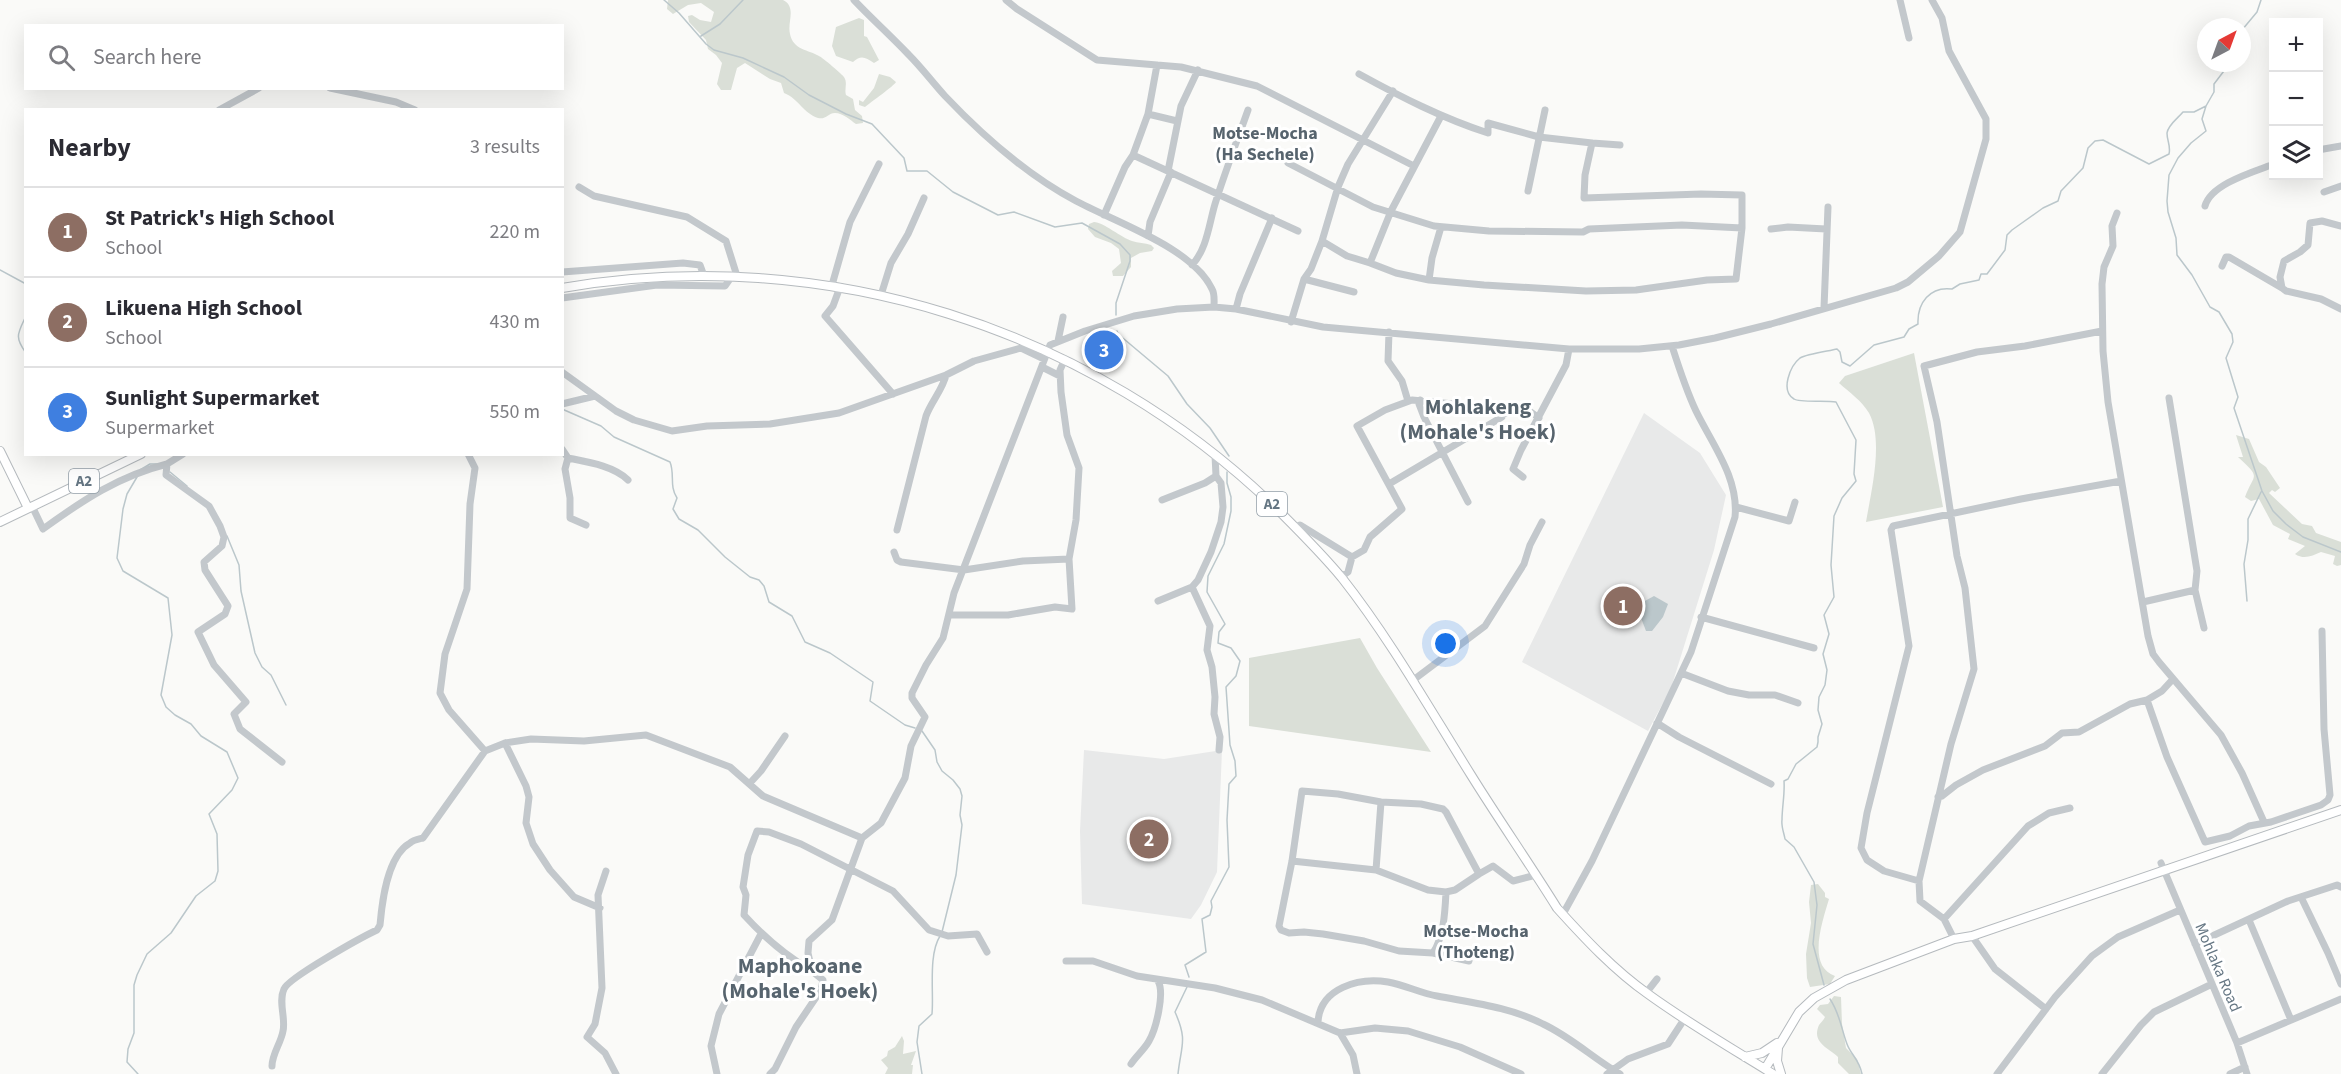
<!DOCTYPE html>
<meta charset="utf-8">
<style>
body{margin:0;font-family:"Source Sans 3",sans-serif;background:#f2f2f3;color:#2b2b33}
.controls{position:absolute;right:18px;top:18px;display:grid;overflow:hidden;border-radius:0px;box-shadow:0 6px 24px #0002}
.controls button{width:54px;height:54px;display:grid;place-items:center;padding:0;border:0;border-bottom:2px solid #e1e1e2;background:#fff;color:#2b2b33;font:30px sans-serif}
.compass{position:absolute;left:2197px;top:18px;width:54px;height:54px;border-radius:50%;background:#fff;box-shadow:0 6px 24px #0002;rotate:41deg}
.you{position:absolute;left:1446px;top:644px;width:21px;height:21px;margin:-15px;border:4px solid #fff;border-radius:50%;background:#1a73e8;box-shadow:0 0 0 9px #1a73e833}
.badge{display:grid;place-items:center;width:39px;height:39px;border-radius:50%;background:#e4572e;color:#fff;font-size:20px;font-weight:700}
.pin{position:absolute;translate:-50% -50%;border:3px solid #fff;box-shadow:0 2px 6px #0006}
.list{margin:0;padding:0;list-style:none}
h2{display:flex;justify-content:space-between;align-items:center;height:78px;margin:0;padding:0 24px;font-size:26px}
h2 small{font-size:20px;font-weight:400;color:#7c7c81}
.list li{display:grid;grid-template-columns:39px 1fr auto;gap:18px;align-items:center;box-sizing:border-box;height:90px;padding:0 24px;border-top:2px solid #e1e1e2}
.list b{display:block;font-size:22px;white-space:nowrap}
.list p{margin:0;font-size:20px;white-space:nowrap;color:#7c7c81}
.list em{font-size:20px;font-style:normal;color:#7c7c81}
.icon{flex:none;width:33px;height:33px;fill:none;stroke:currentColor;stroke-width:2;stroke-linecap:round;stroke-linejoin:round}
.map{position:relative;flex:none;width:2341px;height:1074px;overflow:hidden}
.search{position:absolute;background:#fff;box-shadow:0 6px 24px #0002;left:24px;top:24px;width:540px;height:66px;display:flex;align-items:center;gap:15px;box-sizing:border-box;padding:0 21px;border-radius:0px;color:#7c7c81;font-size:22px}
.panel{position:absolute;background:#fff;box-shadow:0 6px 24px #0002;left:24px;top:108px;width:540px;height:348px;border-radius:0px}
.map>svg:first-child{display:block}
.built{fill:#e8e9e9}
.green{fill:#dadfd7}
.water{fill:#bbc7cb}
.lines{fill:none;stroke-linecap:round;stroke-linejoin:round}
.stream{stroke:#bbc7cb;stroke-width:1.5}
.major-casing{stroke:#b5babe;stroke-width:10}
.minor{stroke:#c3c8cc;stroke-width:7}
.major{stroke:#fff;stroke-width:8}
.labels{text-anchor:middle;stroke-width:6;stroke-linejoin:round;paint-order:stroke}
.shield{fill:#fff;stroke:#939fa8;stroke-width:1.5}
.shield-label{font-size:15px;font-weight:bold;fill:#657683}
.street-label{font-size:16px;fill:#657683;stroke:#fff}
.neighbourhood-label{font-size:18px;font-weight:bold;fill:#57646e;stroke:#fff}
.district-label{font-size:22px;font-weight:bold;fill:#57646e;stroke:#fff}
</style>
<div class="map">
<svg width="2341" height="1074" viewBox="0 0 2341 1074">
<rect width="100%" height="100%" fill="#fafaf8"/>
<path class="built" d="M 1644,413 L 1700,453 L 1726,495 L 1714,550 L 1671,688 L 1648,731 L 1522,662 Z
M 1084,750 L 1164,759 L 1222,750 L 1217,872 L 1201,905 L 1191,919 L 1082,904 L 1080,831 Z"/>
<path class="green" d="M 668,0 L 783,0 C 797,7 787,22 790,34 C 793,50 809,50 819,56 C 822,57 843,75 844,77 C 848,83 844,89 846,95 L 853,99 L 855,110 L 862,116 L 863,123 L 856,124 C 850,120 843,113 835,113 C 828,113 826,120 818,118 C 803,113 799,99 784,93 L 781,83 L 770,79 L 745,63 L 737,68 L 731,90 L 721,90 L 717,84 L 722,63 L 716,55 L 708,49 L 706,40 L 689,22 L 688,16 L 692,15 L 700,20 L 711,22 L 714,12 L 701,3 L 688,5 L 673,14 L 667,9 Z
M 859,18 L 864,20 L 864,36 L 867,37 L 879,60 L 874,63 C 865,57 861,55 853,62 L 836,56 L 832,46 L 836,27 Z
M 879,74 L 890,77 L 896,82 C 894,86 871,102 865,107 L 859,105 L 859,100 L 863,102 L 874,88 Z
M 1094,222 C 1103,222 1122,238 1132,241 C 1138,243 1145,243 1151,245 L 1154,248 L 1152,251 L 1140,253 L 1131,258 L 1131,267 L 1123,276 L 1113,276 L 1112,271 L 1121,263 L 1119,249 L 1111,243 L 1095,237 L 1088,229 L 1089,224 Z
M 1914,353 L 1943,507 L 1866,522 C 1871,492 1884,441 1869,413 C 1862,401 1849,392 1839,383 L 1845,376 Z
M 2236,435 L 2249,439 L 2259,462 L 2266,467 L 2280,488 L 2275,492 L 2272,490 L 2269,493 L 2302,524 L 2312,526 L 2316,533 L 2341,542 L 2341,565 L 2337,566 L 2333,564 L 2335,556 L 2321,552 C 2312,556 2304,560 2295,554 L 2305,546 L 2288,539 L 2290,534 L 2273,525 L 2259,499 L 2251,501 L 2245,497 C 2254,473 2262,479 2238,457 L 2243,457 Z
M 1360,638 L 1377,668 L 1431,752 L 1249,726 L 1249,658 Z
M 1818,884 L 1825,893 L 1825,897 L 1829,899 C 1823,920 1806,966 1835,976 L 1830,984 L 1810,987 L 1807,978 L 1806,954 L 1811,923 L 1809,902 L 1811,885 Z
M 1834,996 L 1841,997 L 1842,1024 L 1846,1048 L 1857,1059 L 1861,1074 L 1849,1074 L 1838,1063 L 1838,1057 C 1829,1048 1811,1043 1819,1025 C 1821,1022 1824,1020 1825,1017 L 1817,1009 L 1820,1005 L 1828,1004 Z
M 902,1036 L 904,1041 L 903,1054 L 916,1051 L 911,1065 L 913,1065 L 912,1074 L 885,1074 L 888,1068 L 881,1060 L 887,1056 L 888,1051 L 895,1047 Z"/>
<path class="water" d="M 1654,596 L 1668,604 L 1663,617 L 1652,631 L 1646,631 L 1638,610 L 1643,602 Z"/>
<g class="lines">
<path class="stream" d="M 664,0 L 679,13 L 706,44 L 714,50 L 743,58 L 784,77 L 809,95 L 846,114 L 872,124 L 904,158 L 907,171 L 927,171 L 953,192 L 998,215 L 1014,212 L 1055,227 L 1082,223 L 1120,244 L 1130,255 L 1130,261 L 1116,303 L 1116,315
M 2242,30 L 2257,12 L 2261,0
M 701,36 L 720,24 L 743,0
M 2230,63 L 2214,84 L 2214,92 L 2206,106 L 2202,119 L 2206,131 L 2191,143 L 2178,158 L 2169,175 L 2167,201 L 2168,212 L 2176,238 L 2177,255 L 2192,275 L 2210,307 L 2219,312 L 2232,334 L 2233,342 L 2226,358 L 2238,397 L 2234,408 L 2262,491 L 2273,511 L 2286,524 L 2303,537 L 2341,552
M 0,270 L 26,284
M 26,316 C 18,333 14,337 26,353
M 1117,331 L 1118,334 L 1168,376 L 1187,404 L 1210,428 L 1229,456
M 562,409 L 601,426 L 614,437 L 670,462 C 675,474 669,486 677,498 L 673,509 L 679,519 L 698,530 L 725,557 L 750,577 L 759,580 L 764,586 L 769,602 L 792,616 L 805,642 L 830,653 L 873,682 L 870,701 L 905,725 L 915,728
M 140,470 L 150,464 L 159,464
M 170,472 L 187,486
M 137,477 L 127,494 L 123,509 L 117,558 L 123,571 L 168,598 L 172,635 L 161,695 L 166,707 L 175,715 L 191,724 L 201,736 L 227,752 L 238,778 L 232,790 L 209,814 L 217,834 L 218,871 L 215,881 L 196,896 L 171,933 L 147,954 L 137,975 L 134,985 L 134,1033 L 128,1049 L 127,1062 L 138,1074
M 227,536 L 239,565 L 241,591 L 255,653 L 262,667 L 271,675 L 286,705
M 2247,601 L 2244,564 L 2248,540 L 2248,519 L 2261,492
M 922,731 L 935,750 L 937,762 L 942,771 L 953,780 L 960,789 L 962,796 L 960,815 L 962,825 L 956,875 L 942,932
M 1189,977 L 1185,965 L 1206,952 L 1202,919 L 1210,915 L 1212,907 L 1211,901 L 1229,867 L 1227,820 L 1229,784 L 1236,776 L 1235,761 L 1230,745 L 1226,687 L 1236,676 L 1240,661 L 1231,648 L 1218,643 L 1219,632 L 1225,624 L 1207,592 L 1208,576 L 1224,544 L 1231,511 L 1231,497 L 1227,483 L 1227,472
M 1824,985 L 1813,944 L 1817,905 L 1814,882 L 1794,847 L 1785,839 C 1784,833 1781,826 1782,820 C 1782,807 1785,794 1784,781 L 1788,779 L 1796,764 L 1817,747 L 1818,742 L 1818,737 L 1822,724 L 1818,710 L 1819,697 L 1825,685 L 1827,670 L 1823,654 L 1829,634 L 1824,615 L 1834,597 L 1831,565 L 1834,516 L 1842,498 L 1856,481 L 1854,474 L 1856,440 L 1836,402 C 1826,400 1800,403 1794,399 C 1780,391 1790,366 1800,358 C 1807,354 1829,351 1837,349 L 1840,352 L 1842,362 L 1850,366 L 1874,345 L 1904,337 L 1909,329 L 1918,324 C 1917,303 1930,286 1952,289 L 1960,284 L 1979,280 L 1981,274 L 1987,274 L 2005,250 L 2007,235 L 2012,230 L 2043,208 L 2058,201 L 2061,191 L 2083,168 L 2088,148 L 2095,141 L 2103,140 L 2149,164 L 2169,154 C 2171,146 2167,141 2167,133 C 2168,125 2178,118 2183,112 L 2194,112 L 2206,106
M 1830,999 C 1840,1014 1841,1028 1847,1044 C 1851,1055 1859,1059 1862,1074
M 922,1074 L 917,1042 L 919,1026 L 932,1014 C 934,993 928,955 940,936
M 1178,1074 C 1181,1045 1188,1041 1175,1012 L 1187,987"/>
<g class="major-casing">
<path id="major" d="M 562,288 C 824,243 1092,327 1281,513 C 1302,534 1323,555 1342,578 C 1390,639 1429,708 1471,775 C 1499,820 1529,863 1557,908 C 1585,939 1614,970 1648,994 C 1688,1023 1731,1048 1773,1074
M 0,451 L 28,508
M 0,522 L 141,454
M 1778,1048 L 1777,1061 L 1781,1074
M 1745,1057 L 1762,1053 L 1777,1043
M 1765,1069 L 1799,1012 L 1814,998 L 1846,980 L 1954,939 L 1972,936 L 2341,810"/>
</g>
<path class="minor" d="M 854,0 C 872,19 891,36 909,55 C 922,68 933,83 945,96 C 983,136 1027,175 1076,201 C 1115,222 1193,248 1212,289 C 1215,294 1214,301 1214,307
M 1006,0 L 1017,9 L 1097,60 L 1181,67 L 1257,86 L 1414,166
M 1900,0 L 1909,38
M 1157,65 L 1148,114 L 1177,121
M 330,88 L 396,102 L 415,110
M 219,110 L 259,88
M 1592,143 L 1620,145
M 2318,150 L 2341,146
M 1133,155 L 1298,231
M 1288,163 L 1373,207 L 1434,226 L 1489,231 L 1583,232 L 1589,229 L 1682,225 L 1742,228
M 1168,171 L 1181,106 L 1198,70
M 579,187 L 594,196 L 687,217 L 726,241 L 737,276
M 1528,191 L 1545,110
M 2324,192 L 2341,186
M 2205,206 C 2211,184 2253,172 2274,164
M 2117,213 L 2112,226 L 2113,246 L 2104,267 L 2102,284 L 2103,351 L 2108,402 L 2148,636 L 2153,654 L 2159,662 L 2221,735 L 2242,773 L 2264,822
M 1104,215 L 1125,167 L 1133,155 L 1148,114
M 2341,226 L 2322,221 L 2310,223 L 2308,245 L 2300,252 L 2284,261 L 2280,277 L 2282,288 L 2286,291 L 2321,299 L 2341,309
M 1771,229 L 1788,227 L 1826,229
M 1148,236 L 1150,222 L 1171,172
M 1322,241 L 1347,256 L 1370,263 L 1396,273 L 1429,280 L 1484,285 L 1586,291 L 1636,290 L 1707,280 L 1736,279 L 1742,228 L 1742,195 L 1701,194 L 1584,198 L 1585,175 L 1592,143 L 1539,137 L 1488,123 L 1488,133 C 1442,118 1401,97 1359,74
M 1370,263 L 1391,211 L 1441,116
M 1192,265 C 1207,249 1209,224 1215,204 C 1225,172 1237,141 1248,110
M 2222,266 L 2226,257 L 2229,257 L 2282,288
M 562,272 L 683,263 L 700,265 L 704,276
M 1304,279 L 1354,292
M 1429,280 L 1432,258 L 1441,227
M 832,285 L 850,222 L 879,164
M 840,287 L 833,306 L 825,316 L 893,394
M 881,295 L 891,263 L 908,234 L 924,198
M 562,298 L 657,285 L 725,286 L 732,276
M 1824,308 L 1828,207
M 1236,309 L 1240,294 L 1272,218
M 1291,322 L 1304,279 L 1311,269 L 1322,241 L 1338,187 L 1348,164 L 1393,91
M 1389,332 L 1388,361 L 1402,381 L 1408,401
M 1058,341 L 1063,317
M 1042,367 L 1060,376
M 562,372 L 616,411 L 634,420 L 672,431 L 707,426 L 770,424 L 839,413 L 946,375 L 974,361 L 1021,348 L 1044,359
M 2169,398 L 2197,571 L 2195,590 L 2204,628
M 1420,400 L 1419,404 L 1424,417 L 1468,502
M 562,404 L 595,396
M 562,449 L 568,458 L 565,469 L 570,498 L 570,518 L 586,525
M 183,454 L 167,464 L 166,475 L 209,506 L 220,526 L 224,537 L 222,546 L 204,562 L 205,570 L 228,606 L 225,614 L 198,632 L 214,665 L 246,702 L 234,714 L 240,729 L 282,762
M 468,454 L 475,468 L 470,504 L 467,589 L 445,654 L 440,693 L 449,710 L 485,751
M 568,458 C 588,462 614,466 628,480
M 1523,477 L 1513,469 L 1521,450 L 1566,365 L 1569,349
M 1389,484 L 1502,417 L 1502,414 L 1528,410 L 1539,418
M 1162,500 L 1205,483 L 1216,476
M 32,506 L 43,529 C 83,500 119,476 167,464
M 1736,507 L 1789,521 L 1795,502
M 1295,527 L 1300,525 L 1352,557
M 897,530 L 926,416 C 931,402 943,389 946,375
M 894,552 L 897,560 L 901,562 L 964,570 L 1023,561 L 1069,559
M 1341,577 L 1348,572 L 1352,557 L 1364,550 L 1370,537 L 1402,509 L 1357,426 L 1385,410 L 1412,400 L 1495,408 L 1502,414
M 1192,587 L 1210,626 L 1207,650 L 1212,667 L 1215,697 L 1214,714 L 1220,737 L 1219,750
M 1158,601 L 1192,587 L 1198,580 L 1211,552 L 1221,522 L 1223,507 L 1221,483 L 1216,476 L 1215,455
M 2143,602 L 2195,590
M 949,615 L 1008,615 L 1055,607 L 1072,609 L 1069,559 L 1076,520 L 1079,468 L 1067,435 L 1061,392 L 1060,370 L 1065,359
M 1701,617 L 1814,648
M 1681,673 L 1728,691 L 1749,695 L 1775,695 L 1798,703
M 1412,681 L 1485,626 L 1524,564 L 1530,545 L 1542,522
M 2147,700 L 2167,757 L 2205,842 L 2230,836 L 2249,826 L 2271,822 L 2321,805 L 2328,800 L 2330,795 L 2324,729 L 2322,631
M 1657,723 L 1679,737 L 1771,784
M 505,743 L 526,786 L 529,797 L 526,823 L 533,844 L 550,870 L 574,897 L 600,908
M 750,783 L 761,771 L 785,736
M 1938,797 L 1942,796 L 1956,785 L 1983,770 L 2045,746 L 2062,733 L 2079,732 L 2130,704 L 2147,700 L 2162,691 L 2173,679
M 1292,861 L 1376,870 L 1428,890 L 1446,892 L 1455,890 L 1479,874
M 2161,863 L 2237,1043 L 2247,1074
M 1376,870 L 1381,802
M 606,871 L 598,895 L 602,988 L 595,1024 L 587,1037 L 605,1053 L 616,1074
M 1919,881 L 1884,871 L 1867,860 L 1861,848 L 1867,813 L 1909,646 L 1891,530 L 1893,526 L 2021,499 L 2121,481
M 2301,897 L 2328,953 L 2341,984
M 1563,914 L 1592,861 L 1691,652 L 1735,517 C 1739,478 1712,444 1696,411 C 1686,390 1679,368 1672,346
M 1944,919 L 2028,826 L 2049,813 L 2070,808
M 2249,920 L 2291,1020
M 1972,936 L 1995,969 L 2046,1009
M 1954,939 L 1944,919 L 1920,901 L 1919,881 L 1951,744 L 1974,669 L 1965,588 L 1957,556 L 1937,422 L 1924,366 L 1977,352 L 2025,346 L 2102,331
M 2195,944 L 2288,901 L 2337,885 L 2341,887
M 1433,953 C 1444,936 1445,912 1446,892
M 1066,961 L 1093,961 L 1137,976 L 1215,988 L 1262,1000 L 1340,1033 L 1375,1028 L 1408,1031 L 1460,1047 L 1521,1074
M 1469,961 L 1433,953 L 1399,951 L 1364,941 L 1323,934 L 1304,932 L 1289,933 L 1281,930 L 1279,926 L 1292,861 L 1302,791 L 1338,794 L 1381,802 L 1421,804 L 1443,809 L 1446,812 L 1479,874 L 1493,866 L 1513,881 L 1536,875
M 812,971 C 786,956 764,937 744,915 L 746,895 L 743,887 L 748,855 L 757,831 L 769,832 L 801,844 L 893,891 L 929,930 L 948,936 L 977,934 L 987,952
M 1646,993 L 1657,979
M 1318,1022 C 1320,988 1359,977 1388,982 C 1405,985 1420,993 1437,996 C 1473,1003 1510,1007 1543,1024 C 1571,1037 1594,1059 1620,1074
M 1340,1033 L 1353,1055 L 1357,1074
M 2237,1043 L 2341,999
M 1131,1064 C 1136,1056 1144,1050 1149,1041 C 1156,1029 1165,993 1158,981
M 272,1066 C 272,1054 281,1043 283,1031 C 286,1018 278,1002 284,989 C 288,978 362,937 377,930 L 380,925 C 382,902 387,856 410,843 C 413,840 419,839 423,838 L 485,751 L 505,743 L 531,739 L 584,741 L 646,735 L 730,767 L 763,796 L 862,838
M 717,1074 L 711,1046 L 719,1014 L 761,934
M 770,1074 L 775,1069 L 796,1027 L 821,990 L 823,980 L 812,971 L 808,953 L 809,941 L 832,920 L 862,838 L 881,823 L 905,778 L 911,746 L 925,717 L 912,698 L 912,693 L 926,665 L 943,638 L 954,593 L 1050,345 L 1085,331 L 1134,316 L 1177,309 L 1214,307 L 1236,309 L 1323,327 L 1569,349 L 1639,349 L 1679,345 L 1715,338 L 1771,324 L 1896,288 L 1908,282 L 1939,256 L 1960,232 L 1986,139 L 1986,119 L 1949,51 L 1942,18 L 1932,0
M 1607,1074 L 1628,1059 L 1668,1044 L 1685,1018
M 1997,1074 L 2055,997 L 2092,956 L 2118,937 L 2180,910
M 2102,1074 L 2141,1025 L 2154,1012 L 2212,984
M 2230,1074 L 2245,1067"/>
<use href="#major" class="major"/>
</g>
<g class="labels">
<g class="shield">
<rect x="69" y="469" width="30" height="24" rx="4.5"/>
<rect x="1257" y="492" width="30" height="24" rx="4.5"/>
</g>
<g class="shield-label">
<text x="84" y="486">A2</text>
<text x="1272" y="509">A2</text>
</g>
<g class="street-label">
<text transform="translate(2219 967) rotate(67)" y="6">Mohlaka Road</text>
</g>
<g class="neighbourhood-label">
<text x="1265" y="139">Motse-Mocha<tspan x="1265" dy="21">(Ha Sechele)</tspan></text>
<text x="1476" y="937">Motse-Mocha<tspan x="1476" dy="21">(Thoteng)</tspan></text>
</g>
<g class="district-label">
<text x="1478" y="414">Mohlakeng<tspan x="1478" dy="25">(Mohale's Hoek)</tspan></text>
<text x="800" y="973">Maphokoane<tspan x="800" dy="25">(Mohale's Hoek)</tspan></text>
</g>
</g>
</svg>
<div class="controls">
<button>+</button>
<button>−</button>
<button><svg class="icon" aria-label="layers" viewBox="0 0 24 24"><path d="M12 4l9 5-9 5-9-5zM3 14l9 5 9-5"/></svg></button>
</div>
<svg class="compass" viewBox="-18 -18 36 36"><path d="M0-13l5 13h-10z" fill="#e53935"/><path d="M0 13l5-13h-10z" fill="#7c7c81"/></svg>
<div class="you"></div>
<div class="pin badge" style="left:1623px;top:606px;background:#8d6e63">1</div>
<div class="pin badge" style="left:1149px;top:839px;background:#8d6e63">2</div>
<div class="pin badge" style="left:1104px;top:350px;background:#3f7fe0">3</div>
<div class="search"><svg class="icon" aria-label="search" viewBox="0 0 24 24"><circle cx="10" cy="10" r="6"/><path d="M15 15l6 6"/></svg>Search here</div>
<section class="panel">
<h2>Nearby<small>3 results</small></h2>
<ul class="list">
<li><span class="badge" style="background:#8d6e63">1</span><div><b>St Patrick's High School</b><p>School</p></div><em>220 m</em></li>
<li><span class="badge" style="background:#8d6e63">2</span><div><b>Likuena High School</b><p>School</p></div><em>430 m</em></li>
<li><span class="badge" style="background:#3f7fe0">3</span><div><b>Sunlight Supermarket</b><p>Supermarket</p></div><em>550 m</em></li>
</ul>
</section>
</div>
